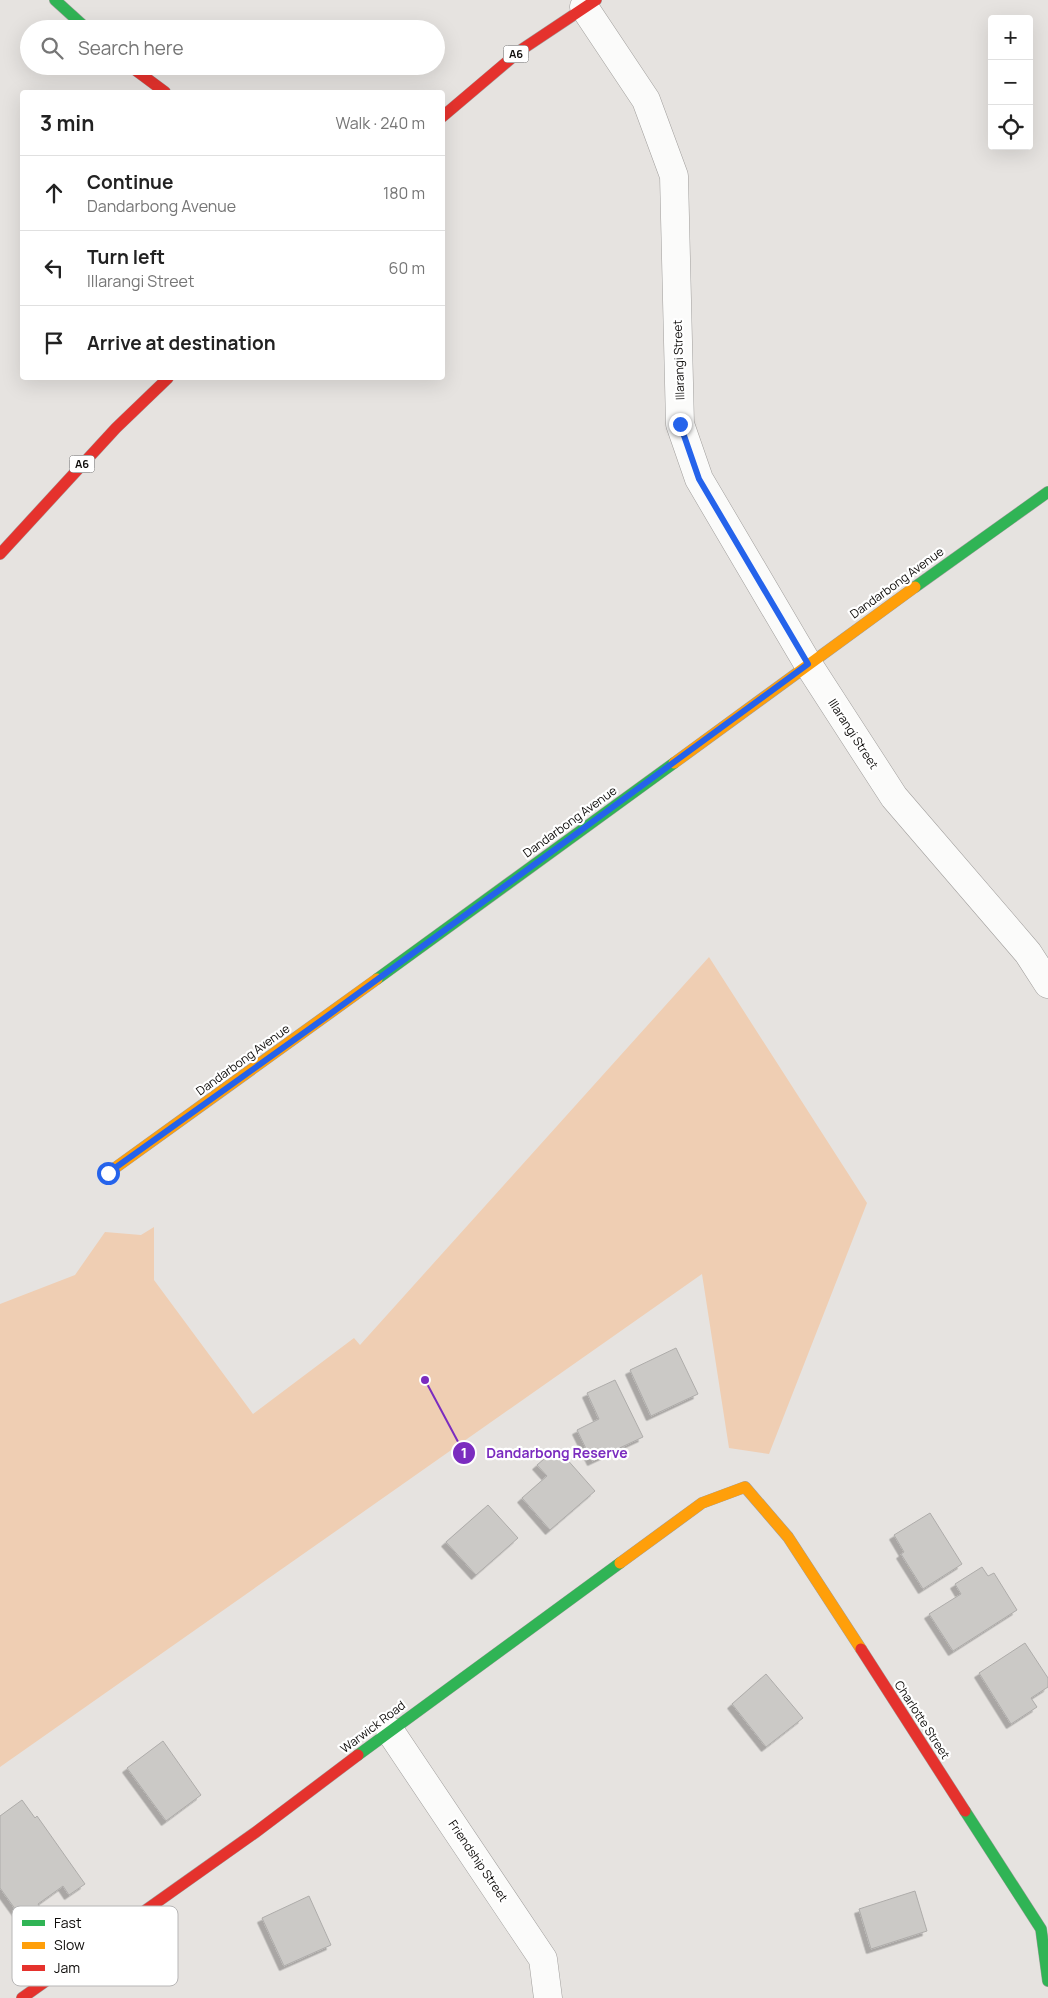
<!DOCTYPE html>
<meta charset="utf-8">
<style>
body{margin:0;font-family:Manrope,sans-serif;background:#f2f2f2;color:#222}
.controls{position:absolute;right:15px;top:15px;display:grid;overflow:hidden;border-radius:5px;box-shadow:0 5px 20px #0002}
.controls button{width:45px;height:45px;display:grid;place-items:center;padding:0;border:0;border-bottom:1px solid #e0e0e0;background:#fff;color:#222;font:25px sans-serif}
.stop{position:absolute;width:15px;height:15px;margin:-11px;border:4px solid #2563eb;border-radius:50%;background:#fff}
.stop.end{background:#2563eb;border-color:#fff;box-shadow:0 1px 5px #0008}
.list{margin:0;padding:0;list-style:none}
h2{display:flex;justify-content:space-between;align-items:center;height:65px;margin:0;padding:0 20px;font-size:21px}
h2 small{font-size:16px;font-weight:400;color:#767676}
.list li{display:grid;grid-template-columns:32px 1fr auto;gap:15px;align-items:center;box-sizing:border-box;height:75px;padding:0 20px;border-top:1px solid #e0e0e0}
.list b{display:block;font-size:19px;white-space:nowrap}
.list p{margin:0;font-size:16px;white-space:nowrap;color:#767676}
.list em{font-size:16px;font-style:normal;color:#767676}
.icon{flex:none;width:28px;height:28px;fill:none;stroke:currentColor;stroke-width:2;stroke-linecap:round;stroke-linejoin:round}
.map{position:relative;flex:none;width:1048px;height:1998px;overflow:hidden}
.search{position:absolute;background:#fff;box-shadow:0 5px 20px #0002;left:20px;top:20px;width:425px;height:55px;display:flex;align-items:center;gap:12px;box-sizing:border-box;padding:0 18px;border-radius:28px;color:#767676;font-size:19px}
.panel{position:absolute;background:#fff;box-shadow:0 5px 20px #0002;left:20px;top:90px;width:425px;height:290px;border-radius:5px}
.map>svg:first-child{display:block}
.green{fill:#efceb3}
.building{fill:#cbc9c6;stroke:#aeacaa;filter:url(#shadow)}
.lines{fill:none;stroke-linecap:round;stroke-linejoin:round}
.street-casing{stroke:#a09e9c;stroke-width:29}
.fast-casing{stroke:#a09e9c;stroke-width:12}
.slow-casing{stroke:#a09e9c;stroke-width:12}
.jam-casing{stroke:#a09e9c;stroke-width:12}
.street{stroke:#fbfbfa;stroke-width:28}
.fast{stroke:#30b455;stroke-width:11}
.slow{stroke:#ff9f0a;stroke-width:11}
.jam{stroke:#e5322d;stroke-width:11}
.route{stroke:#2563eb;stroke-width:6}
.labels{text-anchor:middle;stroke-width:4.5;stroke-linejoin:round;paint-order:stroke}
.shield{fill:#fff;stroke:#565554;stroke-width:1}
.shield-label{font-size:11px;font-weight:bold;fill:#0e0c0a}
.street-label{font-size:12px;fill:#0e0c0a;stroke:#fff}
.key{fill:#fff;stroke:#b7b6b6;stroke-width:1}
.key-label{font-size:14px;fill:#0e0c0a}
.leader{fill:none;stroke:#7b2cbf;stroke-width:2}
.callout-dot{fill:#7b2cbf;stroke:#fff;stroke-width:2}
.mark-label{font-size:15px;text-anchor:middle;font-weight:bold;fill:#fff}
.callout-label{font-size:14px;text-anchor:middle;font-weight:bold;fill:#7b2cbf;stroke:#fff;stroke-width:4.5;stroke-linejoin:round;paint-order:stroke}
</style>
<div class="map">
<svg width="1048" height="1998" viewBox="0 0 1048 1998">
<defs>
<filter id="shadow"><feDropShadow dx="-4.5" dy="4.5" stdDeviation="0" flood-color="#0004"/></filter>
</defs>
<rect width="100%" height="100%" fill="#e6e3e0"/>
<path class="green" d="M 709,957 L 867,1203 L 769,1454 L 729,1448 L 702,1274 L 0,1767 L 0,1304 L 75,1275 L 105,1232 L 141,1235 L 154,1227 L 154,1280 L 253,1414 L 354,1338 L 360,1345 Z"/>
<path class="building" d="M 676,1348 L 698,1394 L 651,1416 L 630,1370 Z
M 615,1380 L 643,1437 L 592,1461 L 577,1430 L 599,1419 L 587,1393 Z
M 557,1448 L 595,1491 L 550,1530 L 522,1498 L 547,1476 L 537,1465 Z
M 488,1505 L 518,1538 L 476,1575 L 446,1542 Z
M 930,1513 L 962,1564 L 923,1589 L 901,1554 L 904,1552 L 894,1535 Z
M 982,1567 L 988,1576 L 994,1573 L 1017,1610 L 953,1651 L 929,1614 L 961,1594 L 955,1584 Z
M 1025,1643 L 1048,1678 L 1048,1687 L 1031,1698 L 1037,1707 L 1011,1724 L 979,1673 Z
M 766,1674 L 803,1718 L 766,1747 L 732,1704 Z
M 163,1741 L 201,1795 L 166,1821 L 127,1768 Z
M 22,1800 L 35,1818 L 37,1816 L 85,1884 L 69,1895 L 63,1886 L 38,1904 L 43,1912 L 26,1924 L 0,1888 L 0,1816 Z
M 915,1891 L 927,1931 L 871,1949 L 859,1909 Z
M 309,1896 L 331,1945 L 284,1966 L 262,1918 Z"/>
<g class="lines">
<g class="street-casing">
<path id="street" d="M 584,7 L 646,100 L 674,176 L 680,424 L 699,479 L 808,664 L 894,797 L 1028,953 L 1048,984
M 390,1731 L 543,1959 L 548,1998"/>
</g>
<g class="fast-casing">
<path id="fast" d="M 55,0 L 87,29
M 915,587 L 1048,492
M 377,979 L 674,763
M 358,1755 L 620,1563
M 965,1811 L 1041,1929 L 1048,1981"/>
</g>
<g class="slow-casing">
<path id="slow" d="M 674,763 L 915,587
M 108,1173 L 377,979
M 620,1563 L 702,1503 L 745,1487 L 788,1537 L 861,1649"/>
</g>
<g class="jam-casing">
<path id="jam" d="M 130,66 L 165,92
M 442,117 L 521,50 L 596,0
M 0,554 L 116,428 L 168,378
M 861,1649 L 965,1811
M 22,1998 L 256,1832 L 358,1755"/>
</g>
<use href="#street" class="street"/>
<use href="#fast" class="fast"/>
<use href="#slow" class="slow"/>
<use href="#jam" class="jam"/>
</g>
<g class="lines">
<path class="route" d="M 108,1173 L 326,1017 L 808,664 L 699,479 L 680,424"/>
</g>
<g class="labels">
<g class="shield">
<rect x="503.5" y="45.5" width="25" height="17" rx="4"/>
<rect x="69.5" y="455.5" width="25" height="17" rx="4"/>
</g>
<g class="shield-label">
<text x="516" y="58">A6</text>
<text x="82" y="468">A6</text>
</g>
<g class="street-label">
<text transform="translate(679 360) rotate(-92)" y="4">Illarangi Street</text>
<text transform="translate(897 583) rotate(-36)" y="4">Dandarbong Avenue</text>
<text transform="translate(853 734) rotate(57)" y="4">Illarangi Street</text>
<text transform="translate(570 822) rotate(-36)" y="4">Dandarbong Avenue</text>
<text transform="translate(243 1060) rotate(-36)" y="4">Dandarbong Avenue</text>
<text transform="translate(922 1720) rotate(57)" y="4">Charlotte Street</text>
<text transform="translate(373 1727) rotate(-37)" y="4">Warwick Road</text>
<text transform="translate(478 1861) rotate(56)" y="4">Friendship Street</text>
</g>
</g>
<rect x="12" y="1906" width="166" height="80" rx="8" class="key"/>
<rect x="22" y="1920" width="23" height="6" fill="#30b455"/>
<rect x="22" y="1942" width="23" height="7" fill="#ff9f0a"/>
<rect x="22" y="1965" width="23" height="6" fill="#e5322d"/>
<g class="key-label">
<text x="54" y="1928">Fast</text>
<text x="54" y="1950">Slow</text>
<text x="54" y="1973">Jam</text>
</g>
<path class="leader" d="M425 1380L464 1453"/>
<g class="callout-dot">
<circle cx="425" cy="1380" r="5"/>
<circle cx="464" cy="1453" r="12"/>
</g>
<g class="mark-label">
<text x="464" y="1458">1</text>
</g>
<g class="callout-label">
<text x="557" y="1458">Dandarbong Reserve</text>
</g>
</svg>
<div class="controls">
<button>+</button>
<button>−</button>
<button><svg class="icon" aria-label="locate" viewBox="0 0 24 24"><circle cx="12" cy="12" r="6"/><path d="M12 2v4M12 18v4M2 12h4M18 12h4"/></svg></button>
</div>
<div class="stop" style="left:108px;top:1173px"></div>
<div class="stop end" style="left:680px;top:424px"></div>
<div class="search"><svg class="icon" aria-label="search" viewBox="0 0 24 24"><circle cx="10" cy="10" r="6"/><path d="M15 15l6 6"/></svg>Search here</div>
<section class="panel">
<h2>3 min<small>Walk · 240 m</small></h2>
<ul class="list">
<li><svg class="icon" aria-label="ahead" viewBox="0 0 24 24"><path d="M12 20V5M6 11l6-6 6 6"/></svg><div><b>Continue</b><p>Dandarbong Avenue</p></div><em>180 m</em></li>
<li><svg class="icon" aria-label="left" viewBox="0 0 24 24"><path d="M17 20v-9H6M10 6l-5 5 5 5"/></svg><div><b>Turn left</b><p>Illarangi Street</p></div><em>60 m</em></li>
<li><svg class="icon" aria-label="arrive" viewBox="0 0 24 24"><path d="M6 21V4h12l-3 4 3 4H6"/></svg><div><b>Arrive at destination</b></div></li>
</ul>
</section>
</div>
